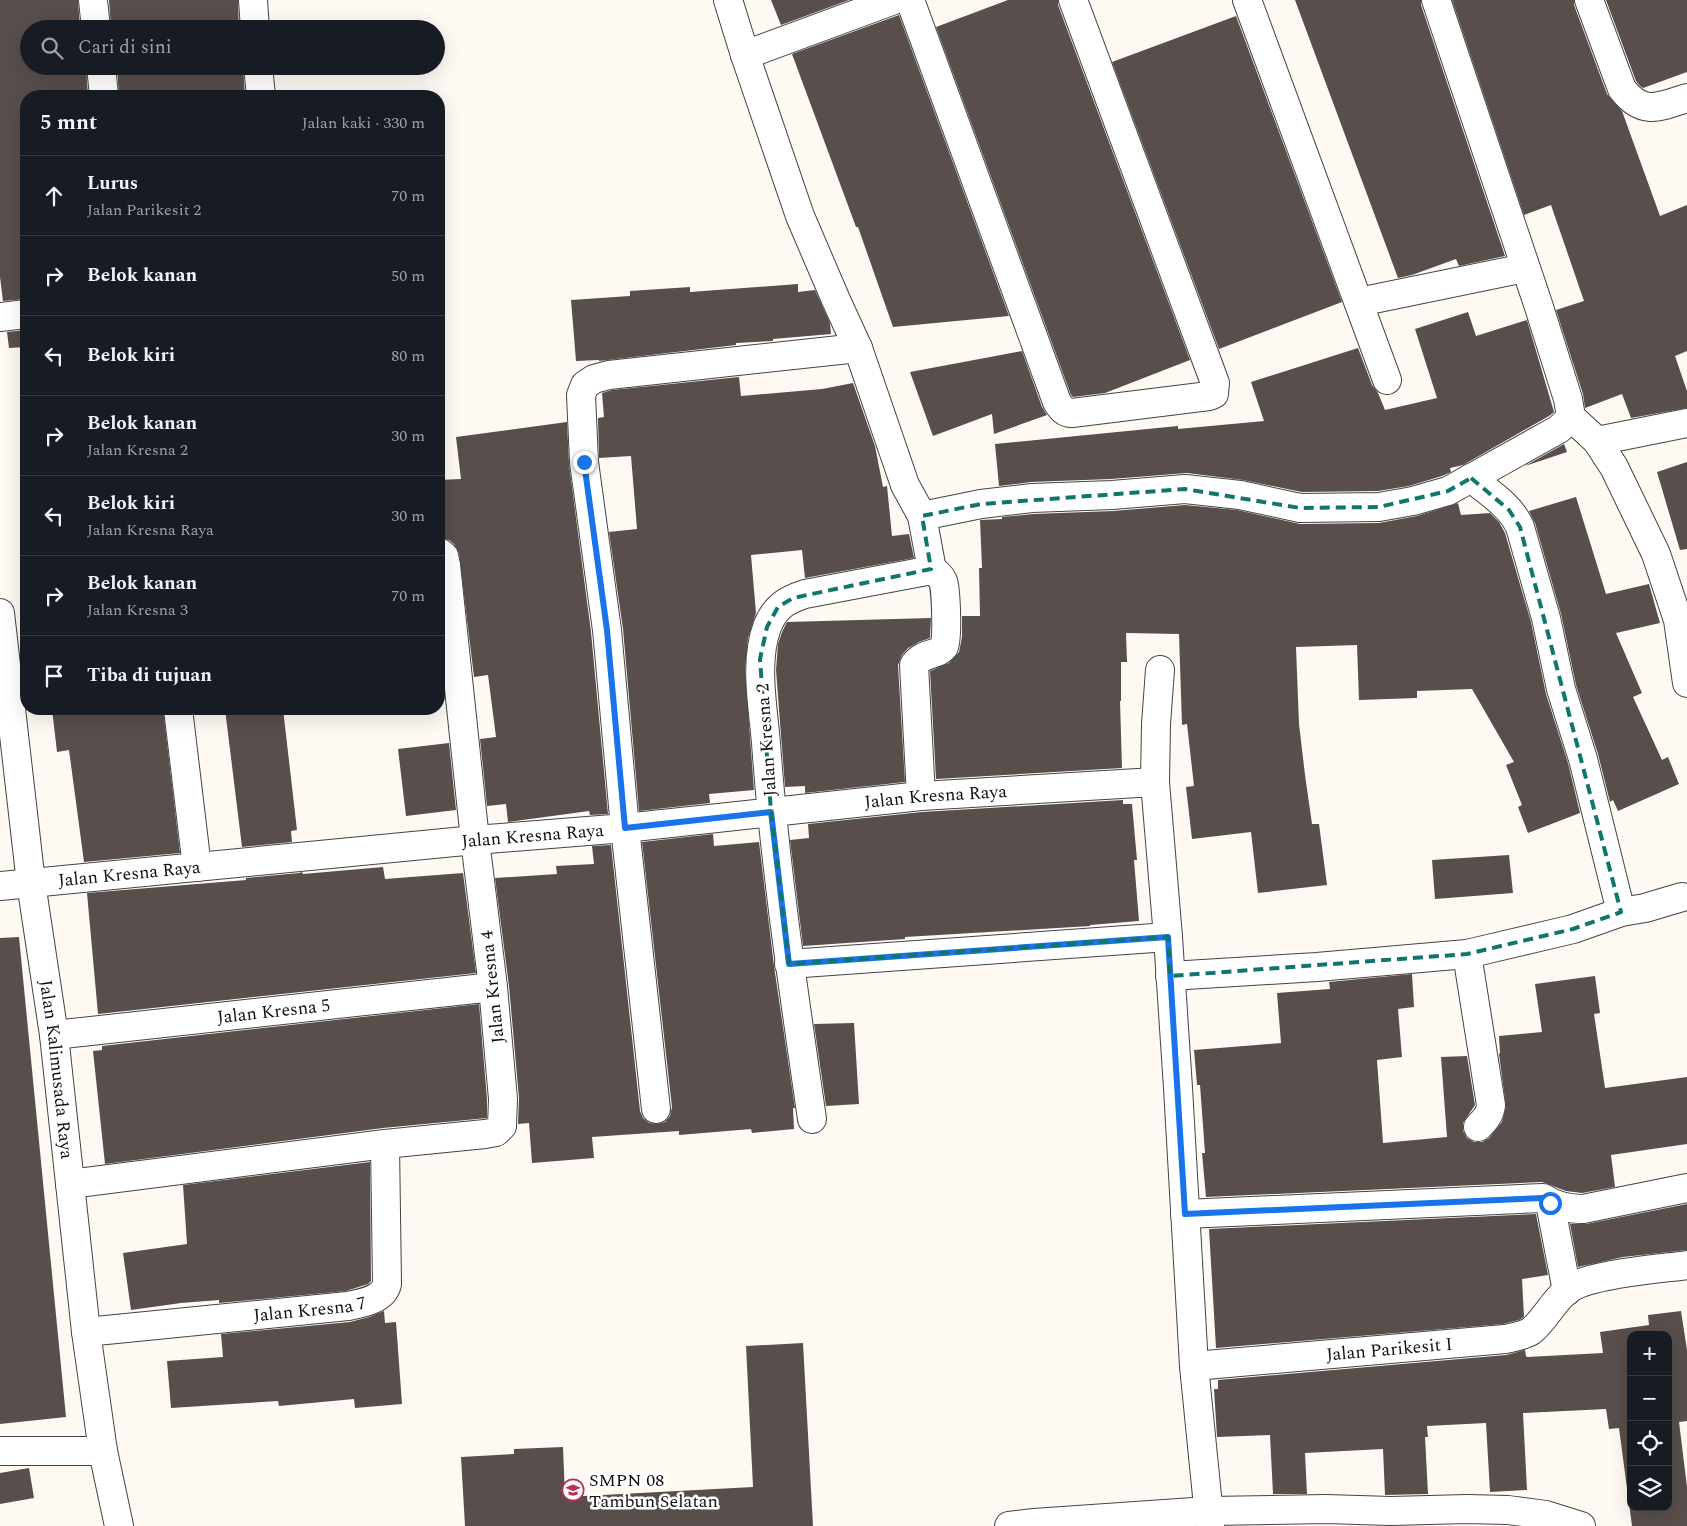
<!DOCTYPE html>
<html lang="id">
<meta charset="utf-8">
<style>
body{margin:0;font-family:Spectral,serif;background:#242831;color:#f1f3f6}
.controls{position:absolute;right:15px;bottom:15px;display:grid;overflow:hidden;border-radius:10px;box-shadow:0 5px 20px #0002}
.controls button{width:45px;height:45px;display:grid;place-items:center;padding:0;border:0;border-bottom:1px solid #363941;background:#171b24;color:#f1f3f6;font:25px sans-serif}
.stop{position:absolute;width:15px;height:15px;margin:-11px;border:4px solid #1a73e8;border-radius:50%;background:#fff}
.stop.end{background:#1a73e8;border-color:#fff;box-shadow:0 1px 5px #0008}
.list{margin:0;padding:0;list-style:none}
h2{display:flex;justify-content:space-between;align-items:center;height:65px;margin:0;padding:0 20px;font-size:21px}
h2 small{font-size:16px;font-weight:400;color:#9ea1a6}
.list li{display:grid;grid-template-columns:32px 1fr auto;gap:15px;align-items:center;box-sizing:border-box;height:80px;padding:0 20px;border-top:1px solid #363941}
.list b{display:block;font-size:19px;white-space:nowrap}
.list p{margin:0;font-size:16px;white-space:nowrap;color:#9ea1a6}
.list em{font-size:16px;font-style:normal;color:#9ea1a6}
.icon{flex:none;width:28px;height:28px;fill:none;stroke:currentColor;stroke-width:2;stroke-linecap:round;stroke-linejoin:round}
.map{position:relative;flex:none;width:1687px;height:1526px;overflow:hidden}
.search{position:absolute;background:#171b24;box-shadow:0 5px 20px #0002;left:20px;top:20px;width:425px;height:55px;display:flex;align-items:center;gap:12px;box-sizing:border-box;padding:0 18px;border-radius:28px;color:#9ea1a6;font-size:19px}
.panel{position:absolute;background:#171b24;box-shadow:0 5px 20px #0002;left:20px;top:90px;width:425px;height:625px;border-radius:20px}
.map>svg:first-child{display:block}
.building{fill:#584e4c;fill-rule:evenodd}
.lines{fill:none;stroke-linecap:round;stroke-linejoin:round}
.minor-casing{stroke:#434343;stroke-width:30}
.minor{stroke:#fff;stroke-width:28}
.route{stroke:#1a73e8;stroke-width:6}
.marked{fill:none;stroke:#0f766e;stroke-width:4;stroke-dasharray:10 6;stroke-linejoin:round}
.labels{text-anchor:middle;stroke-width:5;stroke-linejoin:round;paint-order:stroke}
.street-label{font-size:18px;fill:#101010;stroke:#fff}
.poi-label{font-size:18px;fill:#101010;stroke:#fff;text-anchor:start}
</style>
<div class="map">
<svg width="1687" height="1526" viewBox="0 0 1687 1526">
<rect width="100%" height="100%" fill="#fefaf3"/>
<path class="building" d="M 0,0 L 78,0 L 80,29 L 29,29 L 29,66 L 86,66 L 88,96 L 26,96 L 26,299 L 3,301 L 0,277 Z
M 109,0 L 238,0 L 239,29 L 111,29 Z
M 771,0 L 849,0 L 781,25 Z
M 1008,0 L 1058,0 L 1058,5 L 1190,360 L 1105,393 L 1073,397 L 1071,395 L 936,27 Z
M 1295,0 L 1421,0 L 1421,5 L 1505,256 L 1459,266 L 1456,259 L 1412,275 L 1398,278 Z
M 1452,0 L 1574,0 L 1574,5 L 1607,94 L 1622,111 L 1660,216 L 1687,205 L 1687,351 L 1675,356 L 1687,391 L 1687,408 L 1631,418 L 1622,394 L 1585,408 L 1583,394 L 1556,310 L 1584,301 L 1551,205 L 1524,215 Z
M 1606,0 L 1687,0 L 1687,72 L 1643,88 L 1640,86 L 1636,81 Z
M 899,15 L 1009,316 L 893,327 L 858,227 L 856,227 L 792,54 Z
M 1236,16 L 1342,302 L 1219,349 L 1112,62 Z
M 117,66 L 243,66 L 245,96 L 119,96 Z
M 798,284 L 798,292 L 815,290 L 830,323 L 831,334 L 773,339 L 773,341 L 736,343 L 736,345 L 599,361 L 599,360 L 576,361 L 571,300 L 630,296 L 630,291 L 690,287 L 690,292 Z
M 1468,312 L 1476,336 L 1527,320 L 1554,412 L 1549,416 L 1463,465 L 1450,468 L 1451,472 L 1442,476 L 1409,486 L 1378,491 L 1302,492 L 1243,480 L 1187,473 L 1111,479 L 1031,482 L 999,486 L 995,444 L 1178,426 L 1178,429 L 1264,421 L 1251,382 L 1358,348 L 1372,385 L 1378,393 L 1385,410 L 1437,398 L 1415,329 Z
M 26,330 L 26,347 L 9,348 L 7,332 Z
M 1022,351 L 1042,407 L 1047,415 L 994,434 L 992,414 L 933,436 L 910,372 Z
M 739,377 L 741,396 L 822,389 L 853,383 L 875,446 L 883,487 L 887,486 L 892,536 L 909,534 L 914,558 L 805,578 L 802,550 L 751,555 L 756,613 L 748,638 L 745,670 L 754,790 L 709,794 L 710,803 L 639,811 L 623,629 L 609,532 L 637,529 L 631,456 L 599,458 L 598,418 L 604,417 L 602,393 L 612,390 Z
M 567,422 L 569,464 L 591,632 L 608,814 L 590,815 L 589,811 L 508,822 L 506,804 L 487,806 L 480,739 L 496,737 L 488,675 L 474,677 L 459,553 L 454,544 L 449,540 L 439,537 L 439,480 L 461,479 L 456,437 Z
M 1564,444 L 1567,452 L 1525,466 Z
M 1687,462 L 1687,549 L 1680,550 L 1657,472 Z
M 1576,497 L 1606,594 L 1649,584 L 1660,623 L 1616,633 L 1642,693 L 1633,697 L 1662,760 L 1668,757 L 1679,784 L 1618,811 L 1613,800 L 1610,802 L 1598,754 L 1576,685 L 1561,614 L 1535,523 L 1529,511 Z
M 1458,503 L 1461,515 L 1490,513 L 1499,522 L 1505,533 L 1531,622 L 1546,694 L 1568,763 L 1580,813 L 1528,833 L 1518,807 L 1522,805 L 1506,765 L 1514,762 L 1472,689 L 1417,691 L 1417,698 L 1359,700 L 1357,645 L 1296,647 L 1299,724 L 1305,775 L 1312,824 L 1319,824 L 1327,885 L 1258,893 L 1251,832 L 1192,839 L 1186,787 L 1194,786 L 1187,724 L 1182,725 L 1179,634 L 1126,633 L 1127,662 L 1121,662 L 1121,701 L 1120,701 L 1122,768 L 936,779 L 930,671 L 949,663 L 959,652 L 962,637 L 962,616 L 980,616 L 979,568 L 982,568 L 980,520 L 1002,519 L 1002,517 L 1033,514 L 1113,511 L 1185,505 L 1237,510 L 1300,524 L 1379,523 L 1417,516 Z
M 931,618 L 930,638 L 919,642 L 908,648 L 902,655 L 898,665 L 905,782 L 805,793 L 805,786 L 785,787 L 776,670 L 778,644 L 782,632 L 787,622 Z
M 439,645 L 443,681 L 439,682 Z
M 52,709 L 163,709 L 180,853 L 84,862 L 69,750 L 57,752 Z
M 225,709 L 283,709 L 297,830 L 291,831 L 292,842 L 242,847 Z
M 449,743 L 456,810 L 406,816 L 398,749 Z
M 1123,800 L 1123,804 L 1132,804 L 1137,860 L 1134,860 L 1139,921 L 1090,925 L 1090,926 L 905,937 L 905,939 L 803,946 L 790,840 L 809,838 L 808,824 L 922,812 Z
M 713,834 L 714,846 L 759,842 L 774,966 L 795,1108 L 793,1108 L 794,1129 L 752,1133 L 751,1129 L 679,1135 L 679,1131 L 592,1137 L 594,1158 L 532,1163 L 529,1123 L 518,1124 L 519,1098 L 509,986 L 495,878 L 557,874 L 556,866 L 594,864 L 592,846 L 611,845 L 640,1111 L 643,1118 L 649,1123 L 658,1124 L 665,1122 L 670,1116 L 672,1107 L 642,842 Z
M 1509,855 L 1513,893 L 1435,899 L 1432,860 Z
M 383,867 L 385,879 L 463,873 L 476,973 L 98,1014 L 87,893 L 246,880 L 246,878 L 299,873 L 302,872 L 303,874 Z
M 19,937 L 66,1417 L 0,1424 L 0,938 Z
M 1412,974 L 1414,1007 L 1398,1009 L 1402,1057 L 1377,1060 L 1383,1143 L 1447,1137 L 1441,1057 L 1467,1056 L 1475,1105 L 1463,1123 L 1463,1131 L 1467,1138 L 1474,1142 L 1482,1142 L 1489,1138 L 1502,1122 L 1506,1107 L 1499,1054 L 1500,1053 L 1499,1036 L 1542,1032 L 1535,984 L 1595,976 L 1600,1013 L 1594,1014 L 1605,1088 L 1687,1077 L 1687,1144 L 1611,1155 L 1615,1187 L 1582,1193 L 1566,1191 L 1542,1182 L 1206,1197 L 1202,1153 L 1205,1153 L 1200,1085 L 1197,1085 L 1194,1050 L 1281,1043 L 1277,993 L 1330,989 L 1329,982 Z
M 479,1004 L 487,1099 L 487,1118 L 383,1128 L 105,1164 L 93,1051 L 102,1050 L 102,1046 Z
M 854,1023 L 859,1104 L 826,1106 L 814,1024 Z
M 370,1162 L 371,1281 L 368,1284 L 346,1291 L 219,1303 L 219,1300 L 181,1303 L 131,1310 L 123,1253 L 187,1244 L 183,1185 Z
M 1687,1204 L 1687,1250 L 1623,1257 L 1578,1267 L 1570,1224 L 1586,1224 Z
M 1536,1214 L 1548,1275 L 1522,1279 L 1524,1317 L 1519,1320 L 1503,1324 L 1216,1348 L 1209,1229 Z
M 384,1311 L 385,1323 L 396,1322 L 402,1404 L 355,1408 L 354,1399 L 279,1406 L 278,1401 L 171,1408 L 167,1361 L 223,1357 L 221,1334 L 350,1322 L 369,1317 Z
M 1681,1311 L 1687,1350 L 1687,1421 L 1679,1422 L 1687,1487 L 1687,1526 L 1632,1526 L 1619,1428 L 1609,1429 L 1606,1409 L 1523,1413 L 1527,1490 L 1490,1492 L 1486,1423 L 1427,1426 L 1428,1437 L 1425,1437 L 1428,1494 L 1385,1495 L 1383,1449 L 1305,1453 L 1307,1494 L 1273,1494 L 1270,1435 L 1217,1437 L 1214,1389 L 1218,1389 L 1218,1380 L 1506,1355 L 1525,1350 L 1526,1356 L 1527,1357 L 1603,1353 L 1600,1332 L 1649,1325 L 1648,1315 ZM 1631,1335 L 1668,1335 L 1668,1507 L 1631,1507 Z
M 803,1343 L 813,1526 L 465,1526 L 461,1457 L 514,1454 L 514,1449 L 563,1447 L 565,1497 L 753,1487 L 746,1346 Z
M 29,1468 L 34,1498 L 0,1504 L 0,1473 Z"/>
<g class="lines">
<g class="minor-casing">
<g id="minor">
<path d="M 93,0 L 96,29"/>
<path d="M 253,0 L 255,29"/>
<path d="M 728,0 L 745,55 L 800,216 L 836,300 L 858,348 L 905,485 L 922,516 L 981,504 L 1032,498 L 1112,495 L 1185,489 L 1240,495 L 1300,508 L 1379,507 L 1413,501 L 1448,491 L 1559,429 L 1571,417"/>
<path d="M 910,0 L 1057,402 C 1061,408 1064,413 1072,413 L 1209,396 L 1214,394 L 1215,383 L 1073,0"/>
<path d="M 1247,0 L 1387,380"/>
<path d="M 1436,0 L 1539,307 L 1568,399 L 1571,417 L 1597,441 L 1614,467 L 1656,554 L 1678,620 L 1687,683"/>
<path d="M 1589,0 L 1622,89 C 1643,116 1659,107 1687,98"/>
<path d="M 745,55 L 894,0"/>
<path d="M 101,66 L 104,96"/>
<path d="M 258,66 L 261,96"/>
<path d="M 1359,302 L 1525,268"/>
<path d="M 0,317 L 26,314"/>
<path d="M 1597,441 L 1687,423"/>
<path d="M 1471,478 C 1488,492 1511,506 1520,527 L 1546,618 L 1561,689 L 1583,759 L 1621,912"/>
<path id="s1" d="M 0,613 L 31,883 L 54,1035 L 86,1332 L 103,1451 L 119,1526"/>
<path d="M 1160,670 L 1156,724 L 1155,782 L 1168,937 L 1178,1088 L 1194,1366 L 1210,1526"/>
<path d="M 178,709 L 197,867"/>
<path d="M 921,796 L 914,665 C 923,652 937,656 944,647 C 948,642 946,588 943,581 C 940,575 937,573 932,570"/>
<path id="s2" d="M 0,886 L 475,840 L 625,828 L 921,796 L 1155,782"/>
<path d="M 1467,954 L 1491,1105 C 1490,1115 1485,1120 1478,1127"/>
<path d="M 789,964 L 1168,937"/>
<path d="M 1170,976 L 1317,967 L 1467,954 L 1573,929 L 1621,912 L 1645,908 L 1682,897"/>
<path id="s3" d="M 54,1035 L 493,987"/>
<path d="M 656,1109 L 625,828 L 607,630 L 584,462 L 581,395 L 585,385 L 594,379 L 609,375 L 858,348"/>
<path d="M 812,1119 C 794,994 775,869 766,743 C 763,707 754,662 767,627 C 775,607 786,600 805,594 L 932,570 L 922,516"/>
<path d="M 70,1184 L 385,1144 L 485,1134 L 496,1132 L 502,1126 L 503,1099 L 493,987 L 475,840 L 446,565 L 444,556 L 439,552"/>
<path d="M 1550,1203 L 1567,1291"/>
<path d="M 1185,1214 L 1543,1198 C 1555,1206 1569,1209 1583,1209 L 1687,1188"/>
<path id="s4" d="M 86,1332 L 348,1306 C 362,1303 383,1300 387,1284 L 385,1144"/>
<path id="s5" d="M 1194,1366 L 1505,1339 C 1514,1337 1523,1336 1531,1331 C 1546,1319 1554,1299 1570,1288 C 1592,1274 1658,1269 1687,1265"/>
<path d="M 0,1451 L 103,1451"/>
<path d="M 1009,1526 L 1034,1523 L 1208,1511 L 1326,1509 L 1391,1511 L 1467,1509 L 1508,1510 L 1546,1515 L 1581,1526"/>
</g>
</g>
<use href="#minor" class="minor"/>
</g>
<g class="lines">
<path class="route" d="M 584,462 L 607,630 L 625,828 L 771,812 L 789,964 L 1168,937 L 1185,1214 L 1543,1198 L 1550,1203"/>
</g>
<path class="marked" d="M 1471,478 L 1509,510 L 1520,527 L 1621,912 L 1573,929 L 1467,954 L 1170,976 L 1168,937 L 789,964 L 771,812 L 760,659 L 767,627 L 778,607 L 793,598 L 931,569 L 922,516 L 981,504 L 1185,489 L 1300,508 L 1379,507 L 1448,491 Z"/>
<defs>
<g id="school-ring" transform="scale(1.125)"><circle r="9.5" fill="#fff" stroke="#b92f53" stroke-width="1.5"/><path d="M0-5L7-2L0 1L-7-2ZM-4 1L0 2.5L4 1V4Q0 6-4 4Z" fill="#b92f53"/></g>
</defs>
<g fill-rule="evenodd">
<use href="#school-ring" x="573" y="1490"/>
</g>
<g class="labels">
<g class="street-label">
<text transform="translate(766 740) rotate(-94)" y="6">Jalan Kresna 2</text>
<text dy="6" stroke="none"><textPath href="#s2" startOffset="940">Jalan Kresna Raya</textPath></text>
<text dy="6" stroke="none"><textPath href="#s2" startOffset="535">Jalan Kresna Raya</textPath></text>
<text dy="6" stroke="none"><textPath href="#s2" startOffset="130">Jalan Kresna Raya</textPath></text>
<text transform="translate(492 987) rotate(-96)" y="6">Jalan Kresna 4</text>
<text dy="6" stroke="none"><textPath href="#s3" startOffset="221">Jalan Kresna 5</textPath></text>
<text dy="6" stroke="none"><textPath href="#s1" startOffset="460">Jalan Kalimusada Raya</textPath></text>
<text dy="6" stroke="none"><textPath href="#s4" startOffset="225">Jalan Kresna 7</textPath></text>
<text dy="6" stroke="none"><textPath href="#s5" startOffset="196">Jalan Parikesit I</textPath></text>
</g>
<g class="poi-label">
<text x="589" y="1486">SMPN 08<tspan x="589" dy="21">Tambun Selatan</tspan></text>
</g>
</g>
</svg>
<div class="controls">
<button>+</button>
<button>−</button>
<button><svg class="icon" aria-label="locate" viewBox="0 0 24 24"><circle cx="12" cy="12" r="6"/><path d="M12 2v4M12 18v4M2 12h4M18 12h4"/></svg></button>
<button><svg class="icon" aria-label="layers" viewBox="0 0 24 24"><path d="M12 4l9 5-9 5-9-5zM3 14l9 5 9-5"/></svg></button>
</div>
<div class="stop" style="left:1550px;top:1203px"></div>
<div class="stop end" style="left:584px;top:462px"></div>
<div class="search"><svg class="icon" aria-label="search" viewBox="0 0 24 24"><circle cx="10" cy="10" r="6"/><path d="M15 15l6 6"/></svg>Cari di sini</div>
<section class="panel">
<h2>5 mnt<small>Jalan kaki · 330 m</small></h2>
<ul class="list">
<li><svg class="icon" aria-label="ahead" viewBox="0 0 24 24"><path d="M12 20V5M6 11l6-6 6 6"/></svg><div><b>Lurus</b><p>Jalan Parikesit 2</p></div><em>70 m</em></li>
<li><svg class="icon" aria-label="right" viewBox="0 0 24 24"><path d="M7 20v-9h11M14 6l5 5-5 5"/></svg><div><b>Belok kanan</b></div><em>50 m</em></li>
<li><svg class="icon" aria-label="left" viewBox="0 0 24 24"><path d="M17 20v-9H6M10 6l-5 5 5 5"/></svg><div><b>Belok kiri</b></div><em>80 m</em></li>
<li><svg class="icon" aria-label="right" viewBox="0 0 24 24"><path d="M7 20v-9h11M14 6l5 5-5 5"/></svg><div><b>Belok kanan</b><p>Jalan Kresna 2</p></div><em>30 m</em></li>
<li><svg class="icon" aria-label="left" viewBox="0 0 24 24"><path d="M17 20v-9H6M10 6l-5 5 5 5"/></svg><div><b>Belok kiri</b><p>Jalan Kresna Raya</p></div><em>30 m</em></li>
<li><svg class="icon" aria-label="right" viewBox="0 0 24 24"><path d="M7 20v-9h11M14 6l5 5-5 5"/></svg><div><b>Belok kanan</b><p>Jalan Kresna 3</p></div><em>70 m</em></li>
<li><svg class="icon" aria-label="arrive" viewBox="0 0 24 24"><path d="M6 21V4h12l-3 4 3 4H6"/></svg><div><b>Tiba di tujuan</b></div></li>
</ul>
</section>
</div>
